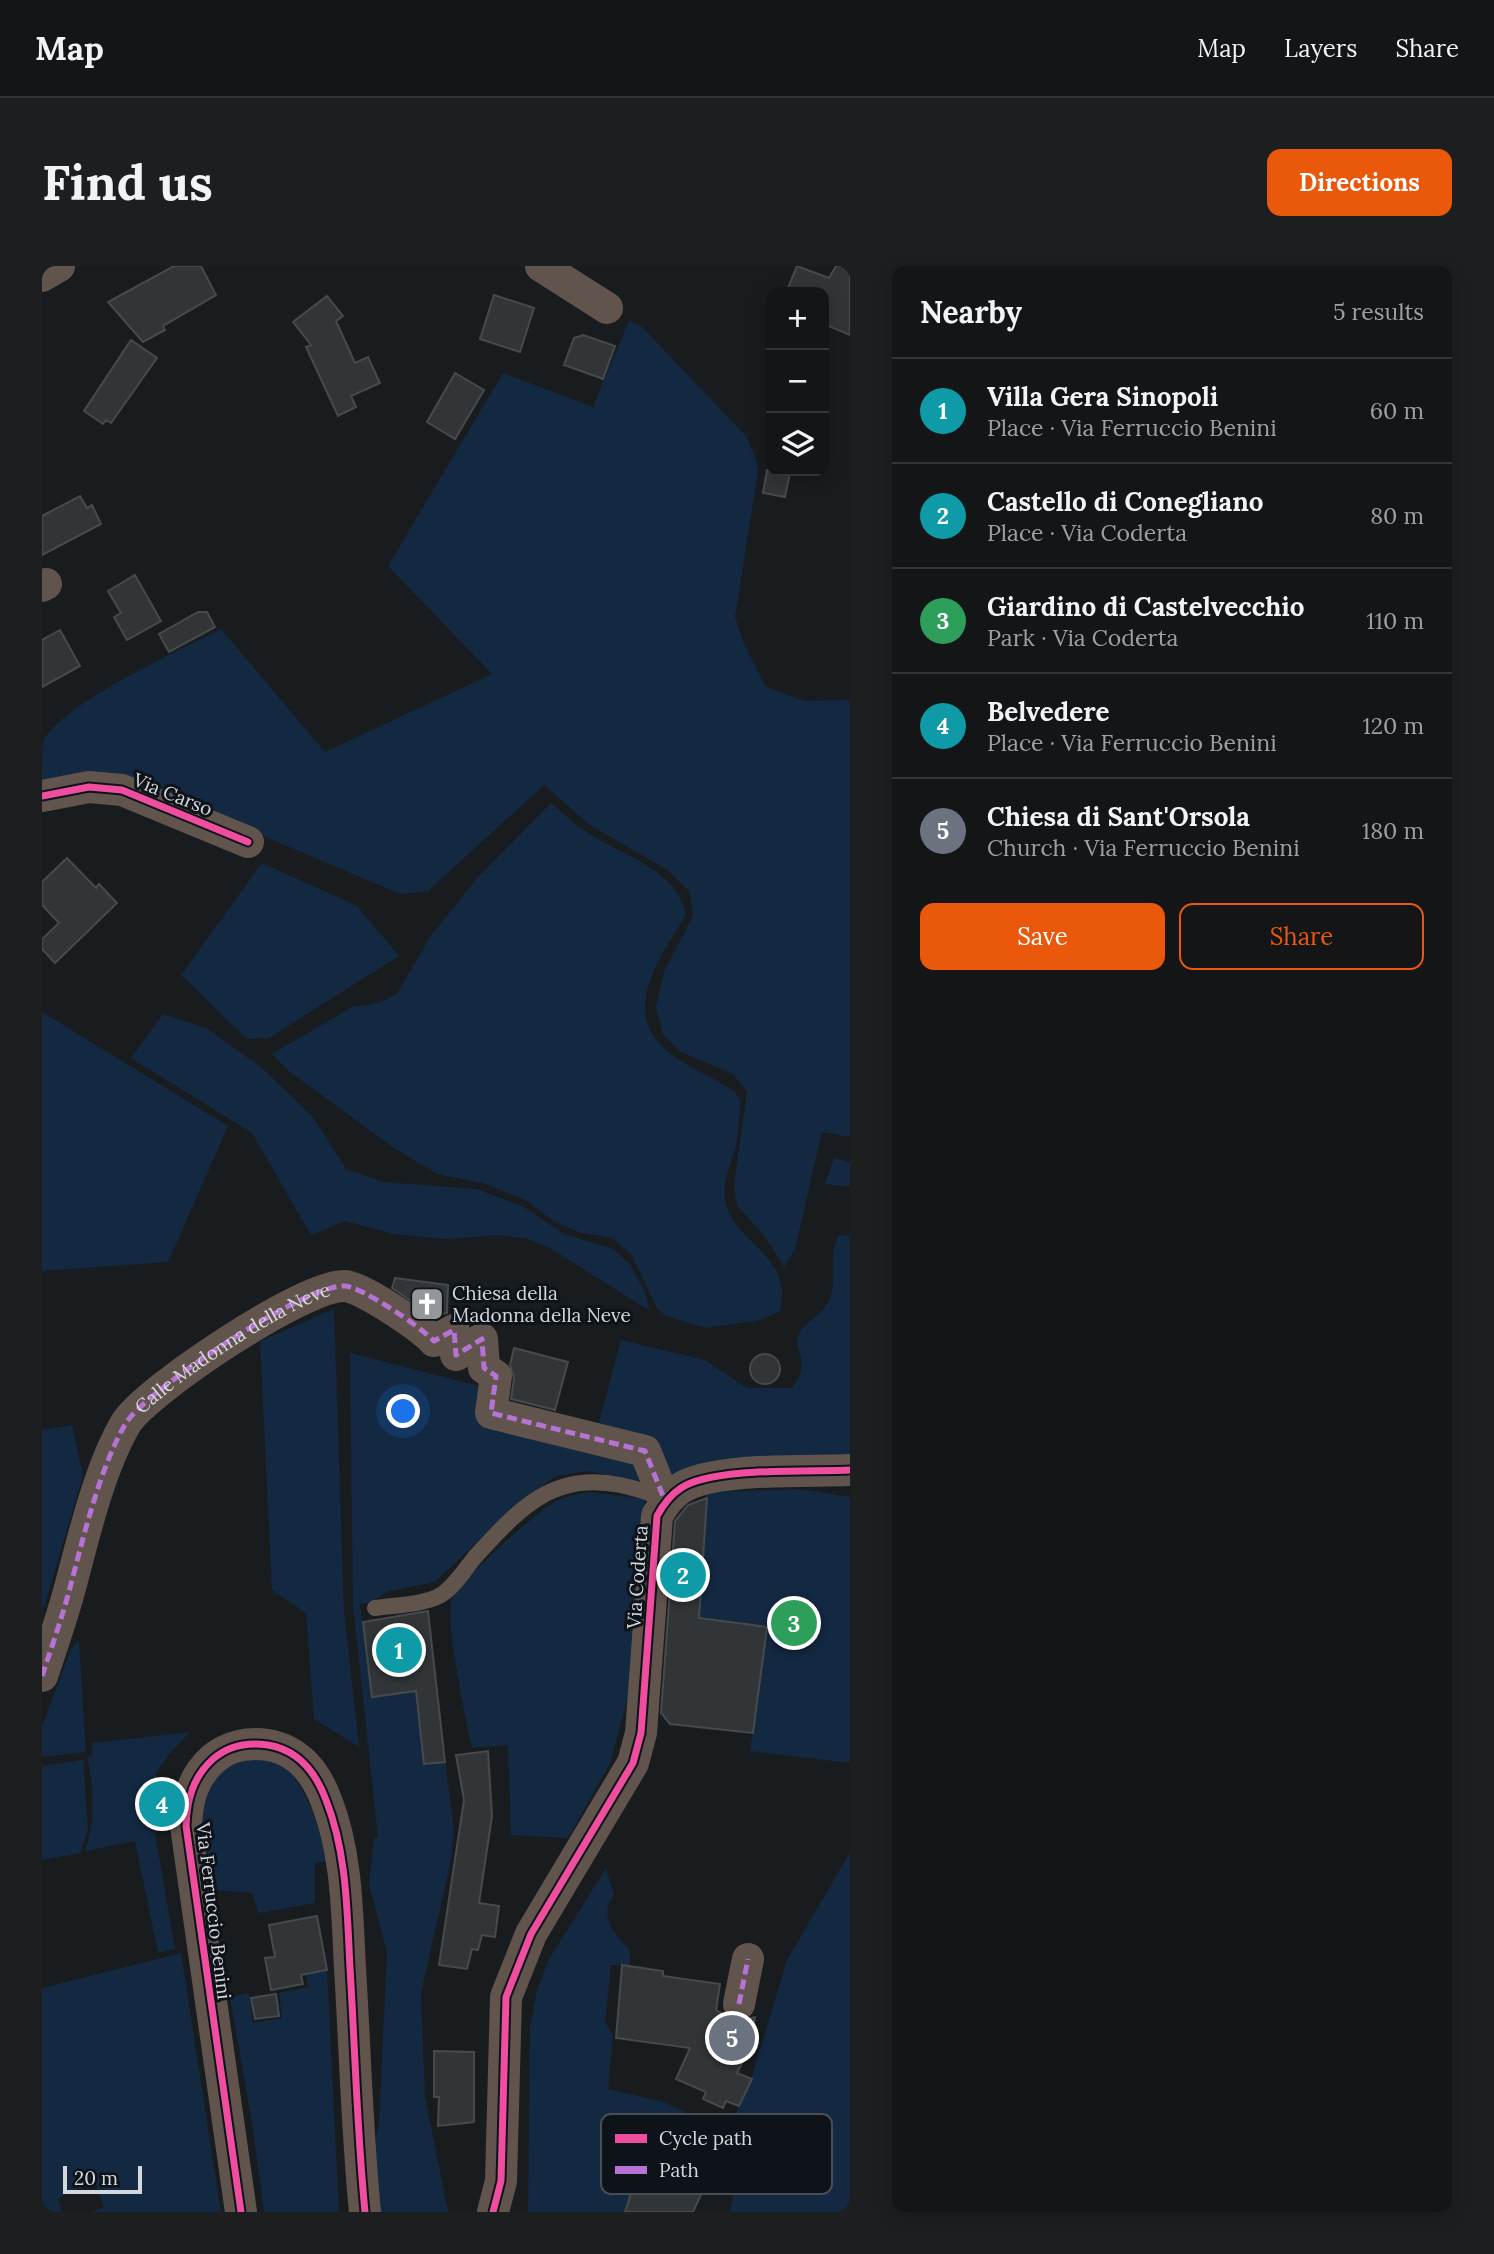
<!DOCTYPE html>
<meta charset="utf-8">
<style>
body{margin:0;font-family:Lora,serif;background:#1c1e20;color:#f1f3f6}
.controls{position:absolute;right:21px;top:21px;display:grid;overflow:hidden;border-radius:14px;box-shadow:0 4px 18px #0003}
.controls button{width:63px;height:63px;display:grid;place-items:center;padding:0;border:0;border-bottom:2px solid #323436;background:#131517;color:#f1f3f6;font:35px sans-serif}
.scale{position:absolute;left:21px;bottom:18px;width:79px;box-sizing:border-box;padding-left:7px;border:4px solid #d4d8dc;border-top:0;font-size:19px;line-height:24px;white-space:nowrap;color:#d4d8dc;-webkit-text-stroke:5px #0e1319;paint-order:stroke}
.you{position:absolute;left:362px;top:1146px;width:24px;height:24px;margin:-18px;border:5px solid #fff;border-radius:50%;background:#1a73e8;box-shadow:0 0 0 10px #1a73e833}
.badge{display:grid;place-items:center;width:46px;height:46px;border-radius:50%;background:#ea580c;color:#fff;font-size:23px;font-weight:700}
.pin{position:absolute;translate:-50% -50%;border:4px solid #fff;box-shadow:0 2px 7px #0006}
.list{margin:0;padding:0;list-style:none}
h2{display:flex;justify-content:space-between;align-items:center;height:91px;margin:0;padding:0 28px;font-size:30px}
h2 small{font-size:23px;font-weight:400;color:#9d9fa1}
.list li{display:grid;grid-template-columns:46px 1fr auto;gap:21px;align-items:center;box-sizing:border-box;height:105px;padding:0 28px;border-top:2px solid #323436}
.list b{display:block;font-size:26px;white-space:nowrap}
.list p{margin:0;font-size:23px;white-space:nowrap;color:#9d9fa1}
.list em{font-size:23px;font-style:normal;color:#9d9fa1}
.actions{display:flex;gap:14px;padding:21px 28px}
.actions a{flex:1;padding:16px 0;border:2px solid #ea580c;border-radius:14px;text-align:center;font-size:24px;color:#ea580c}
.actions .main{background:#ea580c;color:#fff}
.icon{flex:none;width:38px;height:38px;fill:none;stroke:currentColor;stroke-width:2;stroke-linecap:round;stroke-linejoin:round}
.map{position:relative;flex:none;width:808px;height:1946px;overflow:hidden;border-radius:14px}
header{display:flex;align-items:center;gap:42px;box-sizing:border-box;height:98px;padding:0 35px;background:#131517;border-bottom:2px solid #323436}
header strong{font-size:33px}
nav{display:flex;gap:38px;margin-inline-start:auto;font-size:24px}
.intro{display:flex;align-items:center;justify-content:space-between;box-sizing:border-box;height:168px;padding:0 42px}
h1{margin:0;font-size:49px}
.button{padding:18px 32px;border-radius:14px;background:#ea580c;color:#fff;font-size:24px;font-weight:700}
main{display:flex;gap:42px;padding:0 42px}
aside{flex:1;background:#131517;border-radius:14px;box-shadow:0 4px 18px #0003}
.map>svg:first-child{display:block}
.green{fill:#132841}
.building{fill:#323537;stroke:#474a4c;stroke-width:2}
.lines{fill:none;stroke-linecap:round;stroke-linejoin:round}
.lane{stroke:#60544d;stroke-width:16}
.street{stroke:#60544d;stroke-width:32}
.quiet{stroke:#b673d3;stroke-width:5;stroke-dasharray:10 5;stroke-linecap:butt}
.cycleway-casing{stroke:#0e1319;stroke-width:11}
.cycleway{stroke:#ef4d9e;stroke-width:7}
.labels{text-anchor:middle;stroke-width:6;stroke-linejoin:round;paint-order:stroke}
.street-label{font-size:19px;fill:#d4d8dc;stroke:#0e1319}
.poi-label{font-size:19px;fill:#d4d8dc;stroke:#0e1319;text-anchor:start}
.key{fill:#0e1319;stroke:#494e54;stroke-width:2}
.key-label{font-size:19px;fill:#d4d8dc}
</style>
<header>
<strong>Map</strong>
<nav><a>Map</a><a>Layers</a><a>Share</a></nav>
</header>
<div class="intro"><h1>Find us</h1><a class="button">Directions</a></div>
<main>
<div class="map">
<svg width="808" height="1946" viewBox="0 0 808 1946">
<rect width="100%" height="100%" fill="#191c1f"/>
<path class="green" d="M 587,55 L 600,61 L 703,169 L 713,189 L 716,205 L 693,351 L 702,378 L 724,421 L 762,435 L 808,434 L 808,871 L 780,866 L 753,983 L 742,1001 L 724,972 L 695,939 L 692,919 L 705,826 L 691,808 L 637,785 L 620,767 L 614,741 L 622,706 L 651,650 L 648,626 L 624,603 L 548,559 L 502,519 L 386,625 L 358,628 L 101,519 L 0,519 C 0,507 0,487 1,476 C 18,438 139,384 179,363 L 283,486 L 450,408 L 346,300 L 461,107 L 551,141 Z
M 509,537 C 520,546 531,557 543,565 C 579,590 635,602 644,649 C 615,696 573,753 636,793 C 654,805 674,813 692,825 L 699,836 C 697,850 697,865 694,879 C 690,896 680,915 683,933 C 690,978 752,987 738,1045 L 719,1054 L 664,1062 L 624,1050 L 615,1042 L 589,988 L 570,972 L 537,966 L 511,955 L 485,935 L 444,918 L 395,908 L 352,882 L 248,806 L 230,788 L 310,741 L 337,737 L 355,728 L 388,671 L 436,611 Z
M 220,597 L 315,640 L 357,690 L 227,772 L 205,773 L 139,709 Z
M 0,746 L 186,860 L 126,996 L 0,1005 Z
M 121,748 L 164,762 L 218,800 L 271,851 L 304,903 L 341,916 L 435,923 L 482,941 L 522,968 L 571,983 L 587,997 L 603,1026 L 608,1045 L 508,982 L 486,973 L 456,969 L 405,973 L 351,968 L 303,955 L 269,969 L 210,867 L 89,792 Z
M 792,892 L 808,896 L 808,921 L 783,918 Z
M 808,969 L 808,1196 L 630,1218 L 556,1160 L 579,1074 L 663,1094 L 705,1122 L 750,1122 C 772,1094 748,1083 758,1066 C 764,1056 781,1048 787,1034 C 796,1014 786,990 796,970 Z
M 292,1043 L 302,1345 L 317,1481 L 272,1453 L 264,1347 L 230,1324 L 218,1075 Z
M 308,1087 L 441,1121 L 444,1147 L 438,1160 L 596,1193 L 604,1216 L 545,1205 L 514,1210 L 480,1234 L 393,1316 L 344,1326 L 330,1336 L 318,1338 L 330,1430 L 374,1425 L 382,1498 L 403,1496 L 412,1564 L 408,1599 L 379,1727 L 383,1831 L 406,1946 L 338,1946 L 333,1878 L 337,1858 L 345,1686 L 327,1619 L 332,1573 L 336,1571 L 311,1339 Z
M 30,1159 L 41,1210 L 0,1348 L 0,1164 Z
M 759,1223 L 808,1231 L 808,1497 L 708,1485 L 725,1361 L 657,1352 L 665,1226 Z
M 545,1226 L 603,1233 L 589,1420 L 568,1497 L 526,1572 L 469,1569 L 466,1479 L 430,1482 C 425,1455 402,1355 410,1334 C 419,1313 493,1247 514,1235 C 523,1230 535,1229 545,1226 Z
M 37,1374 L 44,1486 L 0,1491 L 0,1460 L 29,1383 Z
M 148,1466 C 128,1487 112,1502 107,1532 L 133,1683 L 116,1687 L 93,1575 L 43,1585 C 53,1556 53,1522 45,1492 L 50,1489 L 50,1477 Z
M 202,1491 L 239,1494 C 266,1525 276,1557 286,1596 L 273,1596 L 273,1637 L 217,1647 L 210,1627 L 174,1624 C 163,1567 138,1523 202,1491 Z
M 41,1494 L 46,1564 L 38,1587 L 0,1594 L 0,1500 Z
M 808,1586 L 808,1946 L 688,1946 L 696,1904 L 654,1896 L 621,1877 L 598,1924 L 591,1921 L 583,1946 L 486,1946 L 488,1762 L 495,1724 L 506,1695 L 564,1602 L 572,1629 C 556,1651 572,1668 588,1684 L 588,1699 L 569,1699 L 563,1756 L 571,1769 L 566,1823 L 622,1836 L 678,1863 L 682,1856 L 690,1856 L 709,1813 L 745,1694 Z
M 139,1687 L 179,1946 L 49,1946 L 62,1941 L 54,1919 L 25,1926 L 16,1934 L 20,1946 L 0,1946 L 0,1722 Z
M 285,1704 L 297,1946 L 222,1946 L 210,1857 L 188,1731 L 207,1727 L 211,1757 L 240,1752 L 237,1727 L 266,1721 L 264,1708 Z"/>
<path class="building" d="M 132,0 L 159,0 L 174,29 L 121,60 L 123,64 L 101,76 L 66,36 Z
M 755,0 L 787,12 L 794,0 L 808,0 L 808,69 L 782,58 L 782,26 L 758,26 L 746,22 Z
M 452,29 L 492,42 L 478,86 L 438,73 Z
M 285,30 L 301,50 L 294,55 L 313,97 L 326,91 L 338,117 L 309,130 L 314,141 L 296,150 L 264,81 L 269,79 L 251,56 Z
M 541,69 L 573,80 L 561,113 L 522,99 L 532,72 Z
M 89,74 L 115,92 L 69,157 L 64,154 L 61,158 L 42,145 Z
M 413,107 L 442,124 L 413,173 L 385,156 Z
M 725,204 L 748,207 L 743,231 L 721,227 Z
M 38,230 L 45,242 L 50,239 L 59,258 L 0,289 L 0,250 Z
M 93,309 L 119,355 L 85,374 L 72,351 L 79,347 L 66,325 Z
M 156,346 L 165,346 L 173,361 L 127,386 L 117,368 Z
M 18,364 L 38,400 L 0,421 L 0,374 Z
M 25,592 L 54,622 L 57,618 L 75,637 L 13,697 L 0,683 L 0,673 L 17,657 L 0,639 L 0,616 Z
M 353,1012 L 406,1019 L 405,1047 L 390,1049 L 350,1022 Z
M 472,1082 L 526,1096 L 513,1144 L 469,1133 L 472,1112 L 468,1099 Z
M708 1103a15 15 0 1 1 30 0a15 15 0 1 1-30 0Z
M 665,1232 L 657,1352 L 725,1361 L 711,1467 L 628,1458 L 619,1447 L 633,1255 L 646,1239 Z
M 386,1345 L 403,1496 L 382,1498 L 374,1425 L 330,1431 L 321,1356 Z
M 446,1485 L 450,1550 L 437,1637 L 457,1640 L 453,1671 L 440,1669 L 436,1684 L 430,1683 L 425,1703 L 397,1699 L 422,1534 L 414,1489 Z
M 275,1650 L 285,1704 L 259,1709 L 261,1718 L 229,1724 L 223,1692 L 233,1691 L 227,1659 Z
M 580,1699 L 621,1705 L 621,1710 L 678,1718 L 674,1744 L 694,1756 L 713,1751 L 707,1784 L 695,1807 L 710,1813 L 697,1840 L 684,1835 L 681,1842 L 661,1833 L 664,1826 L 634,1813 L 648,1782 L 574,1772 Z
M 234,1728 L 237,1750 L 213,1753 L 209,1732 Z
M 392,1785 L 432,1786 L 432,1856 L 396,1860 L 397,1831 L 392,1831 Z
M 621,1877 L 654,1896 L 647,1912 L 663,1920 L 651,1946 L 583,1946 L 591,1921 L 598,1924 Z"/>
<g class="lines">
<path class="lane" d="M 333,1342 C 352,1339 380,1339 397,1330 C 411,1323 423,1303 433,1291 C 476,1244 510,1205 578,1219 C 593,1222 604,1225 618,1232"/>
<g class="street">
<path d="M 499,0 L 565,42"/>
<path d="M 0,10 L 17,0"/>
<path d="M 0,320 L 4,318"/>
<path d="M 0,530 L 47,521 L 80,524 L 206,576"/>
<path id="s1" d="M 0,1410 C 10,1380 21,1349 29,1318 C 42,1269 58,1201 84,1157 C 105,1124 263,1018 303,1020 C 320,1021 379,1061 392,1075 L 412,1064 L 414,1089 L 440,1073 L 442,1102 L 454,1110 L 449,1147 L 603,1185 L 623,1235"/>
<path d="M 697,1738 L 706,1693"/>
<path d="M 199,1946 L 144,1560 C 145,1533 151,1511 171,1493 C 186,1480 206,1476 226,1479 C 256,1484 274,1507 284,1534 C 305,1587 305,1645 308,1702 C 313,1783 315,1865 323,1946"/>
<path d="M 451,1946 L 459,1915 L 464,1731 L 489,1668 L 591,1497 L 599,1467 L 615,1250 C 621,1239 628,1229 639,1222 C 671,1201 767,1206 808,1204"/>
</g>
<path class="quiet" d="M 0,1410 C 10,1380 21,1349 29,1318 C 42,1269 58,1201 84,1157 C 105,1124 263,1018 303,1020 C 320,1021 379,1061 392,1075 L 412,1064 L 414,1089 L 440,1073 L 442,1102 L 454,1110 L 449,1147 L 603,1185 L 623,1235
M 697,1738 L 706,1693"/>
<g class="cycleway-casing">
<path id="cycleway" d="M 0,530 L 47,521 L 80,524 L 206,576
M 199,1946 L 144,1560 C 145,1533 151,1511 171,1493 C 186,1480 206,1476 226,1479 C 256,1484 274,1507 284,1534 C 305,1587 305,1645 308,1702 C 313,1783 315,1865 323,1946
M 451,1946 L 459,1915 L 464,1731 L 489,1668 L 591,1497 L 599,1467 L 615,1250 C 621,1239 628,1229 639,1222 C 671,1201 767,1206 808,1204"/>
</g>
<use href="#cycleway" class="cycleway"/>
</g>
<defs>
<g id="church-square" transform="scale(1.75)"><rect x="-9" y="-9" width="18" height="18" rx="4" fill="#93969a" stroke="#0e1319"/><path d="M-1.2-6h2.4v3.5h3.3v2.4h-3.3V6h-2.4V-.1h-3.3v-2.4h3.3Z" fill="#fff"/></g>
</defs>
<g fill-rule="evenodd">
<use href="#church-square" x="385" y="1038"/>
</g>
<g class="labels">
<g class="street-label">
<text transform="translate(131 528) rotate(22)" y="7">Via Carso</text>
<text dy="7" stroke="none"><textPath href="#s1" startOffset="399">Calle Madonna della Neve</textPath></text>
<text transform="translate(595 1311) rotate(-86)" y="7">Via Coderta</text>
<text transform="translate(172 1645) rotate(83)" y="7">Via Ferruccio Benini</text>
</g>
<g class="poi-label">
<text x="410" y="1034">Chiesa della<tspan x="410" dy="22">Madonna della Neve</tspan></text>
</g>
</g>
<rect x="559" y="1848" width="231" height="80" rx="10" class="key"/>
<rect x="573" y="1868" width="32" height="9" fill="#ef4d9e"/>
<rect x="573" y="1900" width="32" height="8" fill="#b673d3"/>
<g class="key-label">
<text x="617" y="1879">Cycle path</text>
<text x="617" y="1911">Path</text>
</g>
</svg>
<div class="controls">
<button>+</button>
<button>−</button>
<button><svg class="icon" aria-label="layers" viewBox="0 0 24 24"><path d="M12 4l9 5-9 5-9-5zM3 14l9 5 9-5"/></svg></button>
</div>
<div class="scale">20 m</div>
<div class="you"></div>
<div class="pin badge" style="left:357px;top:1384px;background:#0f9aa8">1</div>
<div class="pin badge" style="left:641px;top:1309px;background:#0f9aa8">2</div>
<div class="pin badge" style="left:752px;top:1357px;background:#2e9e5b">3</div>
<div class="pin badge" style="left:120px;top:1538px;background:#0f9aa8">4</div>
<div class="pin badge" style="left:690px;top:1772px;background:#6b7280">5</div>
</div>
<aside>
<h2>Nearby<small>5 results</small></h2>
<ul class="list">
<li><span class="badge" style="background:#0f9aa8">1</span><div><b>Villa Gera Sinopoli</b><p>Place · Via Ferruccio Benini</p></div><em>60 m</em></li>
<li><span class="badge" style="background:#0f9aa8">2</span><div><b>Castello di Conegliano</b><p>Place · Via Coderta</p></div><em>80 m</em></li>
<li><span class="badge" style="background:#2e9e5b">3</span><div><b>Giardino di Castelvecchio</b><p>Park · Via Coderta</p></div><em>110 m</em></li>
<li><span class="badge" style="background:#0f9aa8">4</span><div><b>Belvedere</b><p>Place · Via Ferruccio Benini</p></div><em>120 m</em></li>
<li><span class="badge" style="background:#6b7280">5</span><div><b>Chiesa di Sant'Orsola</b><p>Church · Via Ferruccio Benini</p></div><em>180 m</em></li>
</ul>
<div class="actions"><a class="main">Save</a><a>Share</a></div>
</aside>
</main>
